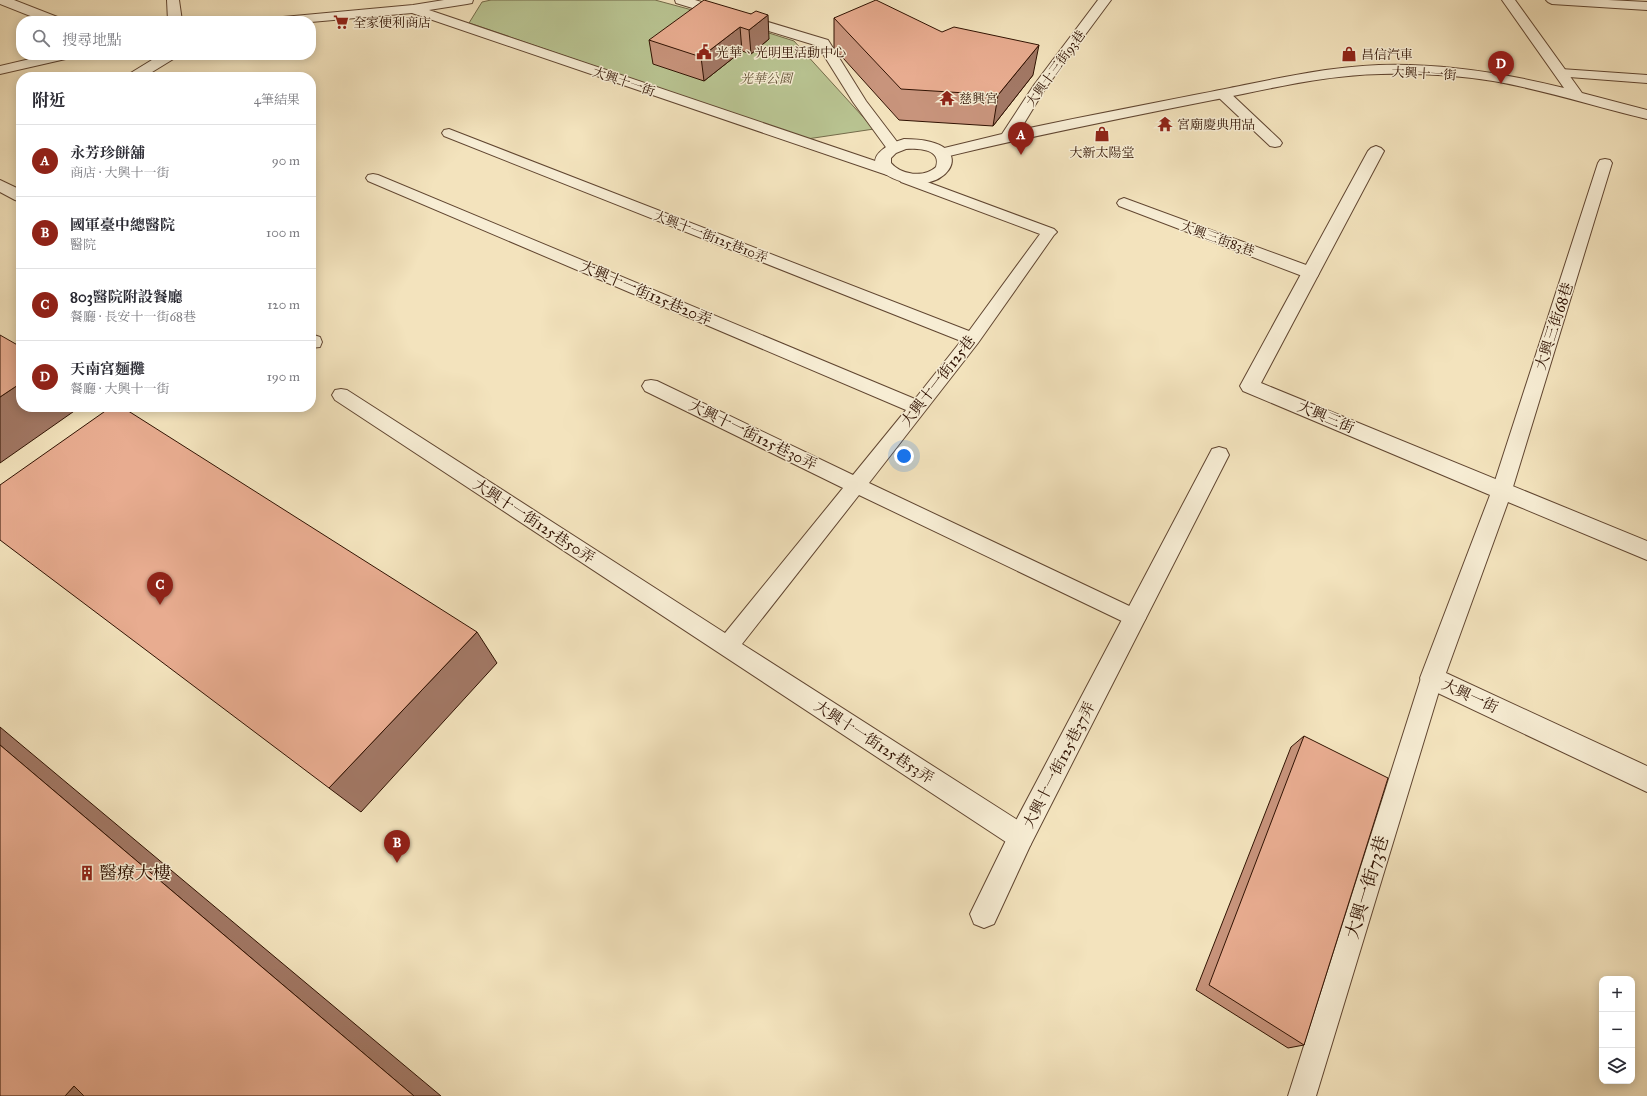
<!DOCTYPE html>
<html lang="zh-TW">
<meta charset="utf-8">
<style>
body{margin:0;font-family:"IM FELL Great Primer","Noto Serif TC",serif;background:#f2f2f3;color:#2b2b33}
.controls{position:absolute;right:12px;bottom:12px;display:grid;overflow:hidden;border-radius:8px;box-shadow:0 2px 10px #0003}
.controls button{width:36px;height:36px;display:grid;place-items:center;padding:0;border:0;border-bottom:1px solid #e1e1e2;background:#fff;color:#2b2b33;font:20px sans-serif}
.you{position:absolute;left:904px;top:456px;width:14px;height:14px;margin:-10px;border:3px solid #fff;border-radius:50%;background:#1a73e8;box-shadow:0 0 0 6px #1a73e833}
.badge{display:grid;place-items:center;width:26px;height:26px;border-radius:50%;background:#8f2418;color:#fff;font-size:13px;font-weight:700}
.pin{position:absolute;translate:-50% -33px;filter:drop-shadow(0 1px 2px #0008)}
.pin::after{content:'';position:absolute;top:21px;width:14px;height:12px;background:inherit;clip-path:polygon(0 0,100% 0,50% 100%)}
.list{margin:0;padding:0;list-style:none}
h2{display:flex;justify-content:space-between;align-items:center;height:52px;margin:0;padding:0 16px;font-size:17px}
h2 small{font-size:13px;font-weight:400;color:#7c7c81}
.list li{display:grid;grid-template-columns:26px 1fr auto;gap:12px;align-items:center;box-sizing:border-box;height:72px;padding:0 16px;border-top:1px solid #e1e1e2}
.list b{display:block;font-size:15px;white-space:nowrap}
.list p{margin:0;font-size:13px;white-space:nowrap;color:#7c7c81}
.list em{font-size:13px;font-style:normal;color:#7c7c81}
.icon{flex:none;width:22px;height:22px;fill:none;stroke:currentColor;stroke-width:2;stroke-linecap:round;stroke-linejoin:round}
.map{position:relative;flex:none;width:1647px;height:1096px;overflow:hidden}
.search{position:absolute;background:#fff;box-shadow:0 2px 10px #0003;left:16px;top:16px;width:300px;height:44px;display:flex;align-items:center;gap:10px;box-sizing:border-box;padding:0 14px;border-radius:16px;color:#7c7c81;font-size:15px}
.panel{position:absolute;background:#fff;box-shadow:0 2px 10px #0003;left:16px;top:72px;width:300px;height:340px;border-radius:16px}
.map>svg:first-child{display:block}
.green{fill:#b9c492;stroke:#746b4a}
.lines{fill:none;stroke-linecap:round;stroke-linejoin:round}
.service-casing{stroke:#614631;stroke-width:2}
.pedestrian-casing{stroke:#614631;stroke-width:2}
.minor-casing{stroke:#614631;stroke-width:2}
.tertiary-casing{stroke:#614631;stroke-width:2}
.service{fill:#f7edd4;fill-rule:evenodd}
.pedestrian{fill:#f7edd4;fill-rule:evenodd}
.minor{fill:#f7edd4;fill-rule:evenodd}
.tertiary{fill:#f7edd4;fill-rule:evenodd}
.wall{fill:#c8947c;stroke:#301202}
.shaded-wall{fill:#a27865;stroke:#301202}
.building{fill:#e8ac90;stroke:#301202}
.labels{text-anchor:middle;stroke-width:3;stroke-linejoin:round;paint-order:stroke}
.far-poi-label{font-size:13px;fill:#301202;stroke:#f7edd4;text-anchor:start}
.far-street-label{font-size:13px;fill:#301202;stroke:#f7edd4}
.far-park-label{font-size:13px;font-style:italic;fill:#605034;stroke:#f7edd4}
.street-label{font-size:15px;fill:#301202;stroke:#f7edd4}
.near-poi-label{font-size:18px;fill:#301202;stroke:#f7edd4;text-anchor:start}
.near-street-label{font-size:18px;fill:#301202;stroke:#f7edd4}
</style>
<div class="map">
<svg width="1647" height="1096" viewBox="0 0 1647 1096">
<rect width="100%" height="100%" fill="#f3e3bd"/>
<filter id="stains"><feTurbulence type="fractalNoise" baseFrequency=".005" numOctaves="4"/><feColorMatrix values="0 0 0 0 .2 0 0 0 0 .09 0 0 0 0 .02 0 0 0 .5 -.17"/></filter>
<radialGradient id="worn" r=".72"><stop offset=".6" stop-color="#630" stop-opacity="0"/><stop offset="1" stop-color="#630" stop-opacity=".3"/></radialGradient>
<path class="green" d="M 491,0 L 655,0 L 722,18 L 794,41 L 874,129 L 807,139 L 469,23 L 482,2 Z"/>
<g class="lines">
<g class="service-casing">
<path id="service" d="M 1546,0 L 1608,0 L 1647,2 L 1647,10 L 1552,4 L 1548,2 Z
M 1561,69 L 1647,75 L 1647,83 L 1556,76 L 1555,73 L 1556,70 Z
M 1223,90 L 1228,91 L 1280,140 L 1282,143 L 1280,146 L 1275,147 L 1270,146 L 1218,97 L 1216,94 L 1218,91 Z
M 449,129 L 969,331 L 1040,234 L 901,182 L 899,179 L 901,176 L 906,175 L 911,176 L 1054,229 L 1057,232 L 1054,235 L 978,343 L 869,483 L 1142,612 L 1146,618 L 1142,624 L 1135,627 L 1128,624 L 859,495 L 742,644 L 1030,828 L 1033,837 L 1030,846 L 1021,849 L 1012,846 L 335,400 L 332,395 L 335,390 L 341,389 L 347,390 L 725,633 L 843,488 L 645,391 L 642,386 L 645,381 L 651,380 L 657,381 L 853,475 L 906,410 L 368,181 L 366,178 L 368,175 L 373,174 L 378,175 L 915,399 L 961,341 L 444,136 L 442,133 L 444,130 Z
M 1605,159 L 1610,160 L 1612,163 L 1512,490 L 1509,495 L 1502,498 L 1495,495 L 1492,490 L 1598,163 L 1600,160 Z
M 1124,198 L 1317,269 L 1319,273 L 1317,277 L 1311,278 L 1305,277 L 1119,206 L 1117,203 L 1119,200 Z
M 1432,668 L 1440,671 L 1443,678 L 1316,1096 L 1288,1096 L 1421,678 L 1424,671 Z"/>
</g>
<g class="pedestrian-casing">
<path id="pedestrian" d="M 0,0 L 14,0 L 60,18 L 62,21 L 43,21 L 0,4 Z
M 167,0 L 179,0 L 182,21 L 168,21 Z
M 160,55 L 177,55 L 175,58 L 144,77 L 127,77 L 129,74 Z"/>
</g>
<g class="minor-casing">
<path id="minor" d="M 444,0 L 473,0 L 472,3 L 467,4 L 429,10 L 893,167 L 895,170 L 893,173 L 887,175 L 881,173 L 412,13 L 311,22 L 311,21 L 276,21 L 278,18 L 283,17 L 413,5 Z
M 675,0 L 695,0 L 828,40 L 866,101 L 901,147 L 898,150 L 893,152 L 888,150 L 853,102 L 818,46 L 676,3 Z
M 1098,0 L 1111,0 L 1045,89 L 1020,130 C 1090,115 1160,102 1230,88 C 1279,78 1328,67 1379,65 C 1441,63 1504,73 1564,88 L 1502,0 L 1515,0 L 1582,93 L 1647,110 L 1647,119 C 1596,107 1545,90 1493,81 C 1456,75 1418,73 1381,74 C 1324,75 1269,89 1213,100 C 1122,118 1031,136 941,158 L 936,156 L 933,153 L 936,150 L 1002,134 L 1034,85 Z
M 47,55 L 72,55 L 70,58 L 0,74 L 0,66 Z
M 1376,146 L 1381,148 L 1384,151 L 1261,383 L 1647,541 L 1647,560 L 1508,502 L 1446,673 L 1647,766 L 1647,792 L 1423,686 L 1420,678 L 1490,495 L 1243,391 L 1240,386 L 1368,151 L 1371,148 Z
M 0,180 L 21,190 L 21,202 L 15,200 L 0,192 Z
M 311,334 L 320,337 L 322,342 L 320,347 L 311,348 Z
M 1219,447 L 1226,449 L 1229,455 L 1030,846 L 994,924 L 984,928 L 974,924 L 970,914 L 1012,828 L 1212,449 Z"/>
</g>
<g class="tertiary-casing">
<path id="tertiary" d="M 904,139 C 993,139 941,209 885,174 C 860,159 889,143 904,139 ZM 906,149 C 918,148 942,149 936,167 C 924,178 901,175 891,163 L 891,158 L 896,153 Z"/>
</g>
<use href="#service" class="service"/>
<use href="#pedestrian" class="pedestrian"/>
<use href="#minor" class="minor"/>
<use href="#tertiary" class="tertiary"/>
</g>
<path class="wall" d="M 751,14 L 769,39 L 751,54 L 742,51 L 704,81 L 653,64 L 649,40 Z
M 834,18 L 1033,75 L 993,126 L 899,120 L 834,48 Z
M 1304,736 L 1304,1045 L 1288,1048 L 1196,990 L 1291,747 Z"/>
<path class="shaded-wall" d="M 768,15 L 769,39 L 751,54 L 749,30 Z
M 740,27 L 742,51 L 704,81 L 701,57 Z
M 1039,45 L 1033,75 L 993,126 L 998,95 Z
M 21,383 L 21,407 L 80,407 L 0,463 L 0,397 Z
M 477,632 L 497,663 L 361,812 L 329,788 Z
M 0,727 L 441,1096 L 414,1096 L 0,745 Z
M 74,1086 L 127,1096 L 65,1096 Z"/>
<path class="building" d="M 704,0 L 751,14 L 756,11 L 768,15 L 749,30 L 740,27 L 701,57 L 649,40 Z
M 876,0 L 942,32 L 954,27 L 1039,45 L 998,95 L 901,89 L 834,18 Z
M 0,335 L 21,347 L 21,383 L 0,397 Z
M 111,407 L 122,407 L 477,632 L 329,788 L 0,540 L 0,485 Z
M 1304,736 L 1388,778 L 1304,1045 L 1209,985 Z
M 0,745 L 414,1096 L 84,1096 L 74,1086 L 65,1096 L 0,1096 Z"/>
<defs>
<g id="supermarket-bare" transform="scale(1.2)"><path d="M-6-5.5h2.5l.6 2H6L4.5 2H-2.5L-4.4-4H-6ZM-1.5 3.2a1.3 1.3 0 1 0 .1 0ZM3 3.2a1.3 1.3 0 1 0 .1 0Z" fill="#8f2418" stroke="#f7edd4" stroke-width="2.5" paint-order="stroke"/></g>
<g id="civic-bare" transform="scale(1.2)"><path d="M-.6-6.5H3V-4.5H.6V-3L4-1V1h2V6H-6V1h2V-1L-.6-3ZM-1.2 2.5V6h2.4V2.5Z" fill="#8f2418" stroke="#f7edd4" stroke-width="2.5" paint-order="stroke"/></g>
<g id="shop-bare" transform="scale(1.2)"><path d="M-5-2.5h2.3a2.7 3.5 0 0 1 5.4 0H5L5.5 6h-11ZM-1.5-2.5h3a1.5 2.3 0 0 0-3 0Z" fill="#8f2418" stroke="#f7edd4" stroke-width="2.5" paint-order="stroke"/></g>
<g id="temple-bare" transform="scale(1.2)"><path d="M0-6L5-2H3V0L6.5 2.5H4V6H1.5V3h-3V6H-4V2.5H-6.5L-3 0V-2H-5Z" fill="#8f2418" stroke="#f7edd4" stroke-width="2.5" paint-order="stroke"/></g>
<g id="building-bare" transform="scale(1.2)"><path d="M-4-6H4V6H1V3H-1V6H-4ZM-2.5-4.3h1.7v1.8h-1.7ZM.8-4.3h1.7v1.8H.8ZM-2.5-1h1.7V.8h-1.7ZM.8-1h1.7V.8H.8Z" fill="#8f2418" stroke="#f7edd4" stroke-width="2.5" paint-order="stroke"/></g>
</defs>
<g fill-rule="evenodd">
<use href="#supermarket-bare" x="341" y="22"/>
<use href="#civic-bare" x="704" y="52"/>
<use href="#shop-bare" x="1349" y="54"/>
<use href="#temple-bare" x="947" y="98"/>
<use href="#temple-bare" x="1165" y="124"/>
<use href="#shop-bare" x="1102" y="134"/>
<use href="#building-bare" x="87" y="873"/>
</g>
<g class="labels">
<g class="far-poi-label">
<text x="353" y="27">全家便利商店</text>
<text x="716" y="57">光華、光明里活動中心</text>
<text x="1361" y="59">昌信汽車</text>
<text x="959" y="103">慈興宮</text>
<text x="1177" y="129">宮廟慶典用品</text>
<text x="1102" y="157" text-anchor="middle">大新太陽堂</text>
</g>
<g class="far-street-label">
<text transform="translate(1055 68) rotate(-54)" y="5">大興十三街93巷</text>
<text transform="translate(1424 73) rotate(3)" y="5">大興十一街</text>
<text transform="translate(624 81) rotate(19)" y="5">大興十一街</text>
<text transform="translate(711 236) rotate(21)" y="5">大興十一街125巷10弄</text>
<text transform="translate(1218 238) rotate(20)" y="5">大興三街83巷</text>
</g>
<g class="far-park-label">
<text x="766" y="83">光華公園</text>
</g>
<g class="street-label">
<text transform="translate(646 293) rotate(23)" y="5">大興十一街125巷20弄</text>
<text transform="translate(1554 326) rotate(-72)" y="5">大興三街68巷</text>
<text transform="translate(938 381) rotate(-52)" y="5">大興十一街125巷</text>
<text transform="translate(1326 417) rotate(23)" y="5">大興三街</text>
<text transform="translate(753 435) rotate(26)" y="5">大興十一街125巷30弄</text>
<text transform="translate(534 521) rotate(33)" y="5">大興十一街125巷50弄</text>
<text transform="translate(1470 696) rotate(25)" y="5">大興一街</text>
<text transform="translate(874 742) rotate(33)" y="5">大興十一街125巷53弄</text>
<text transform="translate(1059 765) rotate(-63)" y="5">大興十一街125巷37弄</text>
</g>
<g class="near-poi-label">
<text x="99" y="879">醫療大樓</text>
</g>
<g class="near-street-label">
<text transform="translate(1367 887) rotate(-73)" y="6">大興一街73巷</text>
</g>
</g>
<rect width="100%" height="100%" filter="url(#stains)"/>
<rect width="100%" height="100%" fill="url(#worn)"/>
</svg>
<div class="controls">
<button>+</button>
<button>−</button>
<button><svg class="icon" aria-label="layers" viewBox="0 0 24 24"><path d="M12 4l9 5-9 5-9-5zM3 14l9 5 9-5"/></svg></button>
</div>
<div class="you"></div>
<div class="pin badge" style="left:1021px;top:155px">A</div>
<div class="pin badge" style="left:397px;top:863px">B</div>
<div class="pin badge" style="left:160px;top:605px">C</div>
<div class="pin badge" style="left:1501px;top:84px">D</div>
<div class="search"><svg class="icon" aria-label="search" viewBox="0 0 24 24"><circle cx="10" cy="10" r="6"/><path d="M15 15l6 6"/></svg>搜尋地點</div>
<section class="panel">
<h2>附近<small>4筆結果</small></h2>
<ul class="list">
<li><span class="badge">A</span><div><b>永芳珍餅舖</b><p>商店 · 大興十一街</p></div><em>90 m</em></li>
<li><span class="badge">B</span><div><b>國軍臺中總醫院</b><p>醫院</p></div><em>100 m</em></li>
<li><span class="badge">C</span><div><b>803醫院附設餐廳</b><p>餐廳 · 長安十一街68巷</p></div><em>120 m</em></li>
<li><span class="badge">D</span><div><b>天南宮麵攤</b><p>餐廳 · 大興十一街</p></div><em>190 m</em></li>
</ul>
</section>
</div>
